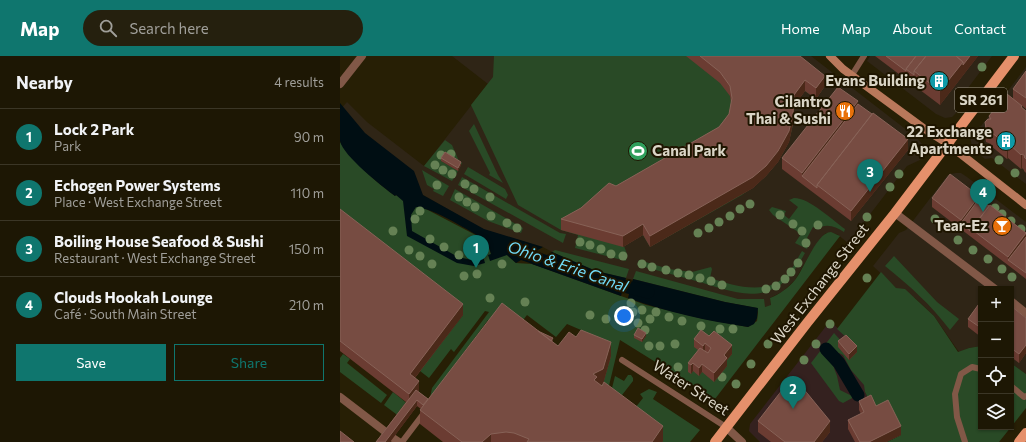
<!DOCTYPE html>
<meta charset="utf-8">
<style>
body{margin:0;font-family:Commissioner,sans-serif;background:#25200e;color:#f1f3f6}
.controls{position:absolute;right:12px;bottom:12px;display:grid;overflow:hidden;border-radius:0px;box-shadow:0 1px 3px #0004}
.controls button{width:36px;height:36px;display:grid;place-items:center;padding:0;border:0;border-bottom:1px solid #3b3626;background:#1d1704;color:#f1f3f6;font:20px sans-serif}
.you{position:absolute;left:284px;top:260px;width:14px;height:14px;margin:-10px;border:3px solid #fff;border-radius:50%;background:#1a73e8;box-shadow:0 0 0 6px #1a73e833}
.badge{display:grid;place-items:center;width:26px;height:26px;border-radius:50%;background:#0f766e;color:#fff;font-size:13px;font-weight:700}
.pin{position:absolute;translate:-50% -33px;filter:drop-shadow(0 1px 2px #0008)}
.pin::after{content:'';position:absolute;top:21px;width:14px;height:12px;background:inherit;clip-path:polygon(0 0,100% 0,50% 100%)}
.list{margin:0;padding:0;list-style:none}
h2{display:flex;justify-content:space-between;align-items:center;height:52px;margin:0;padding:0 16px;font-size:17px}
h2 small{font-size:13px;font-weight:400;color:#a09f9a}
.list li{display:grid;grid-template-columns:26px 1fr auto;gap:12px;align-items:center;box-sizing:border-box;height:56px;padding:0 16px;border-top:1px solid #3b3626}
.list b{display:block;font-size:15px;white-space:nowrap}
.list p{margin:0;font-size:13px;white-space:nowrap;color:#a09f9a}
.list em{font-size:13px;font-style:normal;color:#a09f9a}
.actions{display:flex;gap:8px;padding:12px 16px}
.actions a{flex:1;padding:9px 0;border:1px solid #0f766e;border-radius:0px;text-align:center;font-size:14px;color:#0f766e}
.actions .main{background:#0f766e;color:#fff}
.icon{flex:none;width:22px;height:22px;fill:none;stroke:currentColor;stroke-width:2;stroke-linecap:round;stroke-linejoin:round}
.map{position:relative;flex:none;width:686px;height:386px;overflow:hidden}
header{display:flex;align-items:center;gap:24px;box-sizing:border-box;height:56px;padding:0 20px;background:#0f766e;color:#fff}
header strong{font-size:19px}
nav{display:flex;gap:22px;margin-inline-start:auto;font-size:14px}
.search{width:280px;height:36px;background:#25200e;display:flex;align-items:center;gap:10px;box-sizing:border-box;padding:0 14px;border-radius:22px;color:#a09f9a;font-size:15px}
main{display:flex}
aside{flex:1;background:#1d1704}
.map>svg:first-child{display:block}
.commercial{fill:#2f2516}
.industrial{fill:#34211f}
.green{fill:#294a26}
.water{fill:#000e13}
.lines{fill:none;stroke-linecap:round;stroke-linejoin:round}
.canal{stroke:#000e13;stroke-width:13}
.service{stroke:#815847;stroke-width:6}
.minor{stroke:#815847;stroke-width:8}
.tertiary{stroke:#815847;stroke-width:8}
.secondary{stroke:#b9785b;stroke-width:8}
.primary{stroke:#e5906b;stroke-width:10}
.tree{fill:#658154}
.wall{fill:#6b3c32}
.shaded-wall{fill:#4b2919}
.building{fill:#774c42;stroke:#876257}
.labels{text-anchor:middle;stroke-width:4;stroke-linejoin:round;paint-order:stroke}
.shield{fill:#1e1500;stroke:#a29b8b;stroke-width:1}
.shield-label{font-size:14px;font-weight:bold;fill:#dad5c6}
.poi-label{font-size:15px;font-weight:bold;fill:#dad5c6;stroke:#1e1500;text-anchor:end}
.street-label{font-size:15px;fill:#dad5c6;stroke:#1e1500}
.water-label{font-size:16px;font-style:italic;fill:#71dbf7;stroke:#1e1500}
</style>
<header>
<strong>Map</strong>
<div class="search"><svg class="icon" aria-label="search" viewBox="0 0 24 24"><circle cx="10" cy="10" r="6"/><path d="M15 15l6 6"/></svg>Search here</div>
<nav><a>Home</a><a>Map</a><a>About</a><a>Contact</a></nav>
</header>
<main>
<aside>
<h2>Nearby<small>4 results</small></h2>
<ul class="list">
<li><span class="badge">1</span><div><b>Lock 2 Park</b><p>Park</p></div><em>90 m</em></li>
<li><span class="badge">2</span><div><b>Echogen Power Systems</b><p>Place · West Exchange Street</p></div><em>110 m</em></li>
<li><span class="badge">3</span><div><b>Boiling House Seafood &amp; Sushi</b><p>Restaurant · West Exchange Street</p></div><em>150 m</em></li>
<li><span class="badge">4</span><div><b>Clouds Hookah Lounge</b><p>Café · South Main Street</p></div><em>210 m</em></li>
</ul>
<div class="actions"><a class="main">Save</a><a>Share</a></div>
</aside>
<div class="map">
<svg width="686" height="386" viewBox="0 0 686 386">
<rect width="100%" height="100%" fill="#271f05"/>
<path class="commercial" d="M 112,0 L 471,0 L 577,82 L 582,88 L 584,92 L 584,98 L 580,104 L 567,110 L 508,187 L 497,178 L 486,177 L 484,179 L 473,193 L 455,224 L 442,236 L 430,242 L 431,250 L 418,252 L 385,246 L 256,215 L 212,196 L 203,191 L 144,174 L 83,139 L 0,54 L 7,46 L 27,66 L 84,110 L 148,28 Z
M 530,0 L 652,0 L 625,36 L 622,50 L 617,56 L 612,61 L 605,62 L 596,58 L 527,5 Z
M 686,11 L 686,128 L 652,102 L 645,103 L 635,95 L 632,90 L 630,81 L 633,73 L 641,70 Z
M 616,117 L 621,117 L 627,121 L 686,166 L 686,318 L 671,307 L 671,233 L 641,233 L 641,290 L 629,292 L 619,296 L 594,260 L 575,242 L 556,232 L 533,210 L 559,177 L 566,174 L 607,120 L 610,118 Z"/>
<path class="industrial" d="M 490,265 L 538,309 L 525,336 L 536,358 L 561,379 L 547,386 L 420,386 L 409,375 L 410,368 Z"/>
<path class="green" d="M 154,0 L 446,0 L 485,30 L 476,43 L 465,35 C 461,40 456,45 454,50 C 452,56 454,63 453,69 C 447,100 428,122 402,139 L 310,191 L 303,179 L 284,190 L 287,198 L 286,205 L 235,192 L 238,179 L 221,174 L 178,149 L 131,49 L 153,21 Z
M 134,68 L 158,119 L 163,127 L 149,119 L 150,117 L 129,75 Z
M 105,84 L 112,89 L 119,105 L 122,107 L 121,109 L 105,99 L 101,105 L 118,115 L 112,125 L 84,110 Z
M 0,86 C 15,108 34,124 55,140 L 56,139 L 76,151 L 84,152 L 147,185 L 151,198 L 167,199 L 176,207 L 192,208 L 306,249 L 364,263 L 408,271 L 417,265 L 418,256 L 417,252 L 385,246 L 293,223 L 296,215 L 398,243 L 424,243 L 425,251 L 431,249 L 430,242 C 440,238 448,232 455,224 C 464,213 477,176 491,176 L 500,180 L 375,343 L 280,284 L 266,342 L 264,341 L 241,274 L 227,268 L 216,281 L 187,259 L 177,272 L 156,270 L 148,264 L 90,342 L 92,332 L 149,256 L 145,255 L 114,296 L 111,293 L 89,322 L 80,315 L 123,259 L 0,164 Z
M 128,111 L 165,133 L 168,139 L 166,143 L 124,118 Z
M 82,114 L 109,130 L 103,140 L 93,135 L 94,133 L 87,129 Z
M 122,121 L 220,177 L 226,178 L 223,187 L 118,129 Z
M 115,133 L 183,172 L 181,177 L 148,165 L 110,144 Z
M 454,142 C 470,142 492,164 505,173 L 504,176 C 495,170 486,167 477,173 L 473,171 L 467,182 L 470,184 L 467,193 L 455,187 L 461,178 L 433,159 L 429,154 L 432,151 L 446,155 L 444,159 L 449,163 L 458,151 L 449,144 Z
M 215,194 L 289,213 L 286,222 L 256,215 L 212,196 Z
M 462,195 L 465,197 C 456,213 447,229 428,235 C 405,243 378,231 356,225 C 337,220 317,214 297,209 L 299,204 L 329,213 L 352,216 L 371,211 L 372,213 L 370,222 C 395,230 426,240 447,219 C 453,212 457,203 462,195 Z
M 554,200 L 597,246 L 619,263 L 610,274 C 590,248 571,231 545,210 Z
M 541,216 L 556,232 L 565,233 L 594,260 L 618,296 L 629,292 L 641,290 L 641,371 L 671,371 L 659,386 L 547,386 L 561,379 L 536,358 L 525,336 L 524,329 L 511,314 L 503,299 L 499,297 L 494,299 L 491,304 L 497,320 L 500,334 L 514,341 L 503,347 L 499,345 L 471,307 L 494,277 L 503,287 L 499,291 L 509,303 L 507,282 L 497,273 Z
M 3,298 L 10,303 L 7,307 L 47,339 L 41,347 L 0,316 L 0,302 Z
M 671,307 L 686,318 L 686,352 L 671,371 Z
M 288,319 L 291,319 L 293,322 L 293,325 L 275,348 L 269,344 L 275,320 L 284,325 Z
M 309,333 L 317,336 L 313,343 L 360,374 L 350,386 L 322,386 L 323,385 L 291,357 L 303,342 L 300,338 Z
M 53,336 L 69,349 L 60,361 L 44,349 Z"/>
<path class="water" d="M 0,47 L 25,77 L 74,115 L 83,139 L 144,173 L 203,191 L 176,207 L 167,199 L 150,205 L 148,199 L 151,198 L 147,185 C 129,175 96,153 76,151 L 71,159 L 72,175 L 118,201 L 132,204 L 143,200 L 145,207 L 134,210 L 117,207 L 67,180 L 63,145 L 56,139 L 55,140 C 43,131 3,100 0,85 C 0,74 0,59 0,47 Z
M 212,196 L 256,215 L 286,222 L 281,240 L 192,208 Z
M 293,223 L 385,246 L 418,252 L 417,262 L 414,268 L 408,271 C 368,265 326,256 288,242 Z"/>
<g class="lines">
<path class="canal" d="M 172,194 L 216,209
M 267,226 L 308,236
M 486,293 L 499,307 L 518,339"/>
<path class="service" d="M 512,19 L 524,0
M 282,304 L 386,371
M 671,330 L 684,341 L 686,340
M 62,386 L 84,357
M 625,386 L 617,361 L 615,338 L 621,318 L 632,311 L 641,313"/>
<path class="minor" d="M 555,157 L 655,233
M 671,245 L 686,257
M 386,371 L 402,386"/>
<path class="tertiary" d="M 0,28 L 22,0
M 0,341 L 47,377
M 53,382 L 59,386"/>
<path class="secondary" d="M 490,0 L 503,13 L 586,74 L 608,88 L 686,149"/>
<path class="primary" d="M 375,386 L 467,267 L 555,157 L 674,0
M 679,386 L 686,377"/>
</g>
<g class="tree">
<circle cx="642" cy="11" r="4.5"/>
<circle cx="111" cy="98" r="4.5"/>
<circle cx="101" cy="99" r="4.5"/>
<circle cx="659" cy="104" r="4.5"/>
<circle cx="95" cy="109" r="4.5"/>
<circle cx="103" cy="114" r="4.5"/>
<circle cx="675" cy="117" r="4.5"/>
<circle cx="112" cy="118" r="4.5"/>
<circle cx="559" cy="118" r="4.5"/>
<circle cx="125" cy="128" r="4.5"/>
<circle cx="97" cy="129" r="4.5"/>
<circle cx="550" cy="131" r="4.5"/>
<circle cx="134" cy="133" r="4.5"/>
<circle cx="119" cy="141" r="4.5"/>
<circle cx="150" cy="141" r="4.5"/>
<circle cx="644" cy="144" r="4.5"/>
<circle cx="127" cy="146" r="4.5"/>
<circle cx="410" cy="148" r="4.5"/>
<circle cx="135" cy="151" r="4.5"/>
<circle cx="655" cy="152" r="4.5"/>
<circle cx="400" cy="153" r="4.5"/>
<circle cx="80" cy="155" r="4.5"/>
<circle cx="662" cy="158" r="4.5"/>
<circle cx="440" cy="159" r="4.5"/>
<circle cx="151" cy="160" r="4.5"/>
<circle cx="390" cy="160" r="4.5"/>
<circle cx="527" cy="161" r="4.5"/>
<circle cx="75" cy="163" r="4.5"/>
<circle cx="595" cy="163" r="4.5"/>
<circle cx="671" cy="165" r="4.5"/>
<circle cx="379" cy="166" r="4.5"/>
<circle cx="167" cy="167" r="4.5"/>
<circle cx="453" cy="168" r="4.5"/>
<circle cx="478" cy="169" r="4.5"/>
<circle cx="177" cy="172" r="4.5"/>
<circle cx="369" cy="172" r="4.5"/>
<circle cx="681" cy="173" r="4.5"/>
<circle cx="53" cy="175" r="4.5"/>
<circle cx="462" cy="175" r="4.5"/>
<circle cx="358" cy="177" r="4.5"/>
<circle cx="90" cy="183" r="4.5"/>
<circle cx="618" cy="184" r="4.5"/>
<circle cx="240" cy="186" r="4.5"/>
<circle cx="466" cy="187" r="4.5"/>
<circle cx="250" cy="189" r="4.5"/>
<circle cx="104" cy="191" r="4.5"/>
<circle cx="261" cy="193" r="4.5"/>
<circle cx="69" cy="194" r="4.5"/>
<circle cx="633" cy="194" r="4.5"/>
<circle cx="271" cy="198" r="4.5"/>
<circle cx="119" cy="199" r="4.5"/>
<circle cx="80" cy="200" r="4.5"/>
<circle cx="283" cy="200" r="4.5"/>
<circle cx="648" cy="203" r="4.5"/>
<circle cx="458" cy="207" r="4.5"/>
<circle cx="92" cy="208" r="4.5"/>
<circle cx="162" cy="208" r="4.5"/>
<circle cx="302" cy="208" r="4.5"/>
<circle cx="312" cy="211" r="4.5"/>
<circle cx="662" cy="213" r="4.5"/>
<circle cx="326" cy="214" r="4.5"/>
<circle cx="451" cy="216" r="4.5"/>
<circle cx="338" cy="217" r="4.5"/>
<circle cx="137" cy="218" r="4.5"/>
<circle cx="349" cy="219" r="4.5"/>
<circle cx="124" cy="220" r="4.5"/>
<circle cx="672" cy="221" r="4.5"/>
<circle cx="360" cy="222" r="4.5"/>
<circle cx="527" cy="222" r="4.5"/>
<circle cx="445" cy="223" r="4.5"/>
<circle cx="371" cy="225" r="4.5"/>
<circle cx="382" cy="229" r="4.5"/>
<circle cx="436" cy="230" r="4.5"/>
<circle cx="426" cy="233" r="4.5"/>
<circle cx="150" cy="242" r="4.5"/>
<circle cx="185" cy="246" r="4.5"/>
<circle cx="291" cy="247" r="4.5"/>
<circle cx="302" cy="254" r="4.5"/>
<circle cx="293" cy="256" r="4.5"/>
<circle cx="316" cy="256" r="4.5"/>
<circle cx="250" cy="259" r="4.5"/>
<circle cx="329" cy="261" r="4.5"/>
<circle cx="266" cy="263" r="4.5"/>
<circle cx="310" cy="263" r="4.5"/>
<circle cx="342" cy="265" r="4.5"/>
<circle cx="298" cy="267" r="4.5"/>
<circle cx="490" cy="268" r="4.5"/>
<circle cx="361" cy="270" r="4.5"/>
<circle cx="380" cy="273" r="4.5"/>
<circle cx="393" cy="273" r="4.5"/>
<circle cx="305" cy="274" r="4.5"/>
<circle cx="335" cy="288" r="4.5"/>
<circle cx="428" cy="288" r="4.5"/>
<circle cx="476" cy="288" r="4.5"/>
<circle cx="309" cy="290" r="4.5"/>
<circle cx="320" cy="290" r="4.5"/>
<circle cx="464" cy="304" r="4.5"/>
<circle cx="411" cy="308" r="4.5"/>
<circle cx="338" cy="311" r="4.5"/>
<circle cx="382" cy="321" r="4.5"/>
<circle cx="396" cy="328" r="4.5"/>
</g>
<path class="wall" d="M 346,0 L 460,0 L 485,30 L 476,43 L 465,35 L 454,50 L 453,68 L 449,86 L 438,106 L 426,120 L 413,132 L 310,191 L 303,179 L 283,191 L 221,174 L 221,163 L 241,152 L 276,130 L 379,71 L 389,58 L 391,47 L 390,40 L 380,27 Z
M 535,0 L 638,0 L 600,49 Z
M 686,15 L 686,53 L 677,46 L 686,55 L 686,117 L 684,115 L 684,114 L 682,112 L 681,113 L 668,102 L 667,103 L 651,90 L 651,88 L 646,86 L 645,80 L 645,66 L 649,63 L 649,60 L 673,43 L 673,33 Z
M 518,48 L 568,94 L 511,165 L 442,113 L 442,102 Z
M 101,102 L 121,109 L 118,115 L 101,105 Z
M 592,142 L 639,143 L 686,177 L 686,223 L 592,151 Z
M 0,153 L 123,259 L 75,322 L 79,336 L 88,343 L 198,275 L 213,284 L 212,286 L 218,290 L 236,281 L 271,300 L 263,328 L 260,329 L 323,385 L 322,386 L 103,386 L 80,368 L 80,354 L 81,353 L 77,350 L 50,386 L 36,386 L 66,346 L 0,295 Z
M 641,245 L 641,281 L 628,271 L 628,263 Z
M 671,250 L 686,262 L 686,297 L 679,307 L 671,301 Z
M 294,279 L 306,280 L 302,286 L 294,282 Z
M 354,283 L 392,298 L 387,304 L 387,310 L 374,326 L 362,316 L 359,320 L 353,315 L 351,318 L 348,316 L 348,307 L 358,294 L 354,291 Z
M 498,285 L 517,296 L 509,304 L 498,291 Z
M 519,345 L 536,350 L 561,379 L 546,386 L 515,386 L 508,373 L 508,364 L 521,358 L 519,354 Z
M 418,365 L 490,376 L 482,386 L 431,386 L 418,376 Z"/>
<path class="shaded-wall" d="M 630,0 L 638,0 L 600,49 L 600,35 L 623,6 Z
M 485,20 L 485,30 L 476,43 L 476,32 Z
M 465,24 L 465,35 L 454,50 L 453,68 L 449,86 L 438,106 L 426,120 L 413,132 L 310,191 L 310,180 L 454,39 Z
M 518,45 L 518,56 L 462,120 L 462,117 Z
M 568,83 L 568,94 L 511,165 L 511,155 Z
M 668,87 L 668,102 L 667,103 L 667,89 Z
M 682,98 L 682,112 L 681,113 L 681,99 Z
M 121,106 L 121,109 L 118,115 L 118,112 Z
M 639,140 L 639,149 L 621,167 L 621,164 Z
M 303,168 L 303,179 L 283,191 L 283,180 Z
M 686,178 L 686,187 L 668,204 L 668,210 L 668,201 Z
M 123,248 L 123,259 L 70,328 L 70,318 Z
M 306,277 L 306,280 L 302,286 L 302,283 Z
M 271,286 L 271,300 L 263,328 L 253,333 L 253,318 Z
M 365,287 L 365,295 L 363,298 L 363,290 Z
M 392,289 L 392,298 L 387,304 L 387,310 L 374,326 L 374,317 L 384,299 Z
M 686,289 L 686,297 L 679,307 L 679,298 Z
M 517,290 L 517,296 L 509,304 L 509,298 Z
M 353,307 L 353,315 L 351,318 L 351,309 Z
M 362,308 L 362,316 L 359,320 L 359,312 Z
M 79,325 L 79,336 L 69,349 L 69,338 Z
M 77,344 L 77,350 L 50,386 L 45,386 Z
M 490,365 L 490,376 L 482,386 L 474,386 Z
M 323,370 L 323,385 L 322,386 L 312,386 Z
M 561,370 L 561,379 L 546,386 L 529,386 Z
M 151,378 L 151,386 L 142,386 Z"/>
<path class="building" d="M 360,0 L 460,0 L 485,20 L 476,32 L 465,24 L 454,39 L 453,57 L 449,75 L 438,95 L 426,110 L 413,121 L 310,180 L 303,168 L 283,180 L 221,163 L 241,152 L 269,127 L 276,130 L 379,71 L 389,58 L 392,42 L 390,30 L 380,16 Z
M 546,0 L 576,0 L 566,13 L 566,15 Z
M 576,0 L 586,0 L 574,15 L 574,19 L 566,13 Z
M 586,0 L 616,0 L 623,6 L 600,35 L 574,15 Z
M 616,0 L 630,0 L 623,9 L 623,6 Z
M 686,15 L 686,42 L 673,33 Z
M 498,31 L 518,45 L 462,117 L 442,102 Z
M 667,38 L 682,50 L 681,51 L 686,55 L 686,103 L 684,101 L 685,100 L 682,98 L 681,99 L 668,87 L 667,89 L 651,76 L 653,74 L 646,72 L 645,66 L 648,63 L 651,63 L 649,60 Z
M 518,48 L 532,58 L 477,129 L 477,132 L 462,120 Z
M 533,57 L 568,83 L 511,155 L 477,129 Z
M 105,96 L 121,106 L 118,112 L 101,102 Z
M 610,118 L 639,140 L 621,164 L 592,142 Z
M 639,143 L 649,150 L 636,167 L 630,172 L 630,175 L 621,167 Z
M 650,149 L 686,177 L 668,201 L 630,172 L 636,167 Z
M 0,153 L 123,248 L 70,318 L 79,325 L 69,338 L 0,285 Z
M 686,181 L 686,217 L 668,204 Z
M 641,245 L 641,272 L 628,263 Z
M 162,247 L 218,290 L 229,276 L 236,281 L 241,274 L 271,286 L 263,313 L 253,318 L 257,321 L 254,324 L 262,330 L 264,326 L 323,370 L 312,386 L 187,386 L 189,383 L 174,377 L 166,376 L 151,378 L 142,386 L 122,386 L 80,354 Z
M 671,250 L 686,262 L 686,289 L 679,298 L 671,292 Z
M 298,272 L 306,277 L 302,283 L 294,279 Z
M 361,274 L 369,280 L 374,275 L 392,289 L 384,299 L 387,302 L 374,317 L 362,308 L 359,312 L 353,307 L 351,309 L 348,307 L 360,292 L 368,297 L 371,292 L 365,287 L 363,290 L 354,283 Z
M 198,275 L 213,282 L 211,285 Z
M 506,279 L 517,290 L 509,298 L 498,285 Z
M 453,320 L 490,365 L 474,386 L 445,386 L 418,365 Z
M 76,334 L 88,343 L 83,349 L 77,344 L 45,386 L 36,386 Z
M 531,339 L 536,350 L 548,344 L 561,370 L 529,386 L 520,386 L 508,364 L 524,356 L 519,345 Z
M 0,375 L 14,386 L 0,386 Z"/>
<defs>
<g id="building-disc" transform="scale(1)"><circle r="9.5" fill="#0f9aa8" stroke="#1e1500"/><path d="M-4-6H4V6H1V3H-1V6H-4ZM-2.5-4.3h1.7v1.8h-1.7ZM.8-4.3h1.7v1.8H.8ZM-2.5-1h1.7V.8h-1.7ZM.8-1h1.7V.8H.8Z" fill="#fff"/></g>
<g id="restaurant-disc" transform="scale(1)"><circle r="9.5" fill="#e8710a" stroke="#1e1500"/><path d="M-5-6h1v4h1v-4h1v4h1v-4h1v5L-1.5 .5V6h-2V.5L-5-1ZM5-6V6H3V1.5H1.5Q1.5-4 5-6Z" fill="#fff"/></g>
<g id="stadium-disc" transform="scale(1)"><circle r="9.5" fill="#2e9e5b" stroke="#1e1500"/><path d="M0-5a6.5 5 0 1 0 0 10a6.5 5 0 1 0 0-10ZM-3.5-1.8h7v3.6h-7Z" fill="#fff"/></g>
<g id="bar-disc" transform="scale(1)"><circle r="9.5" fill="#e8710a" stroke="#1e1500"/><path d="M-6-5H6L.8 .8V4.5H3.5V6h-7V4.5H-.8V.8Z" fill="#fff"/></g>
</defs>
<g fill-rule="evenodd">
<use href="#building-disc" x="599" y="25"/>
<use href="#restaurant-disc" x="505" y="55"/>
<use href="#building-disc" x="666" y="85"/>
<use href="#stadium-disc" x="298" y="95"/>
<use href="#bar-disc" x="662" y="170"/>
</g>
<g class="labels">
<rect class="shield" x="615" y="32" width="52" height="24" rx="3"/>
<g class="shield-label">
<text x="641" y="49">SR 261</text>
</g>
<g class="poi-label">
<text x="585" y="30">Evans Building</text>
<text x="491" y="51">Cilantro<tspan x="491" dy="17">Thai &amp; Sushi</tspan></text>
<text x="652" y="81">22 Exchange<tspan x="652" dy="17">Apartments</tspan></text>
<text x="312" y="100" text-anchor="start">Canal Park</text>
<text x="648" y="175">Tear-Ez</text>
</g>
<g class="street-label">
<text transform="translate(480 228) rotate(-52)" y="5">West Exchange Street</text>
<text transform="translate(351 332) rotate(33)" y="5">Water Street</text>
</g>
<g class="water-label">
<text transform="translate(228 210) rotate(19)" y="6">Ohio &amp; Erie Canal</text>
</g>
</g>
</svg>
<div class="controls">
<button>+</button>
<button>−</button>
<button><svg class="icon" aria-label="locate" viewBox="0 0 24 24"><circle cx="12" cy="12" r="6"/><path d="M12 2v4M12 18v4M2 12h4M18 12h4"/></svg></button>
<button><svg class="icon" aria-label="layers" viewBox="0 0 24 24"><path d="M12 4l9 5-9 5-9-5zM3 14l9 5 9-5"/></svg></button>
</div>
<div class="you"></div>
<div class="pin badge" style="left:136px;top:212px">1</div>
<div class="pin badge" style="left:453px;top:353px">2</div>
<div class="pin badge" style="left:530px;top:136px">3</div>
<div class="pin badge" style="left:643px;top:156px">4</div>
</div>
</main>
